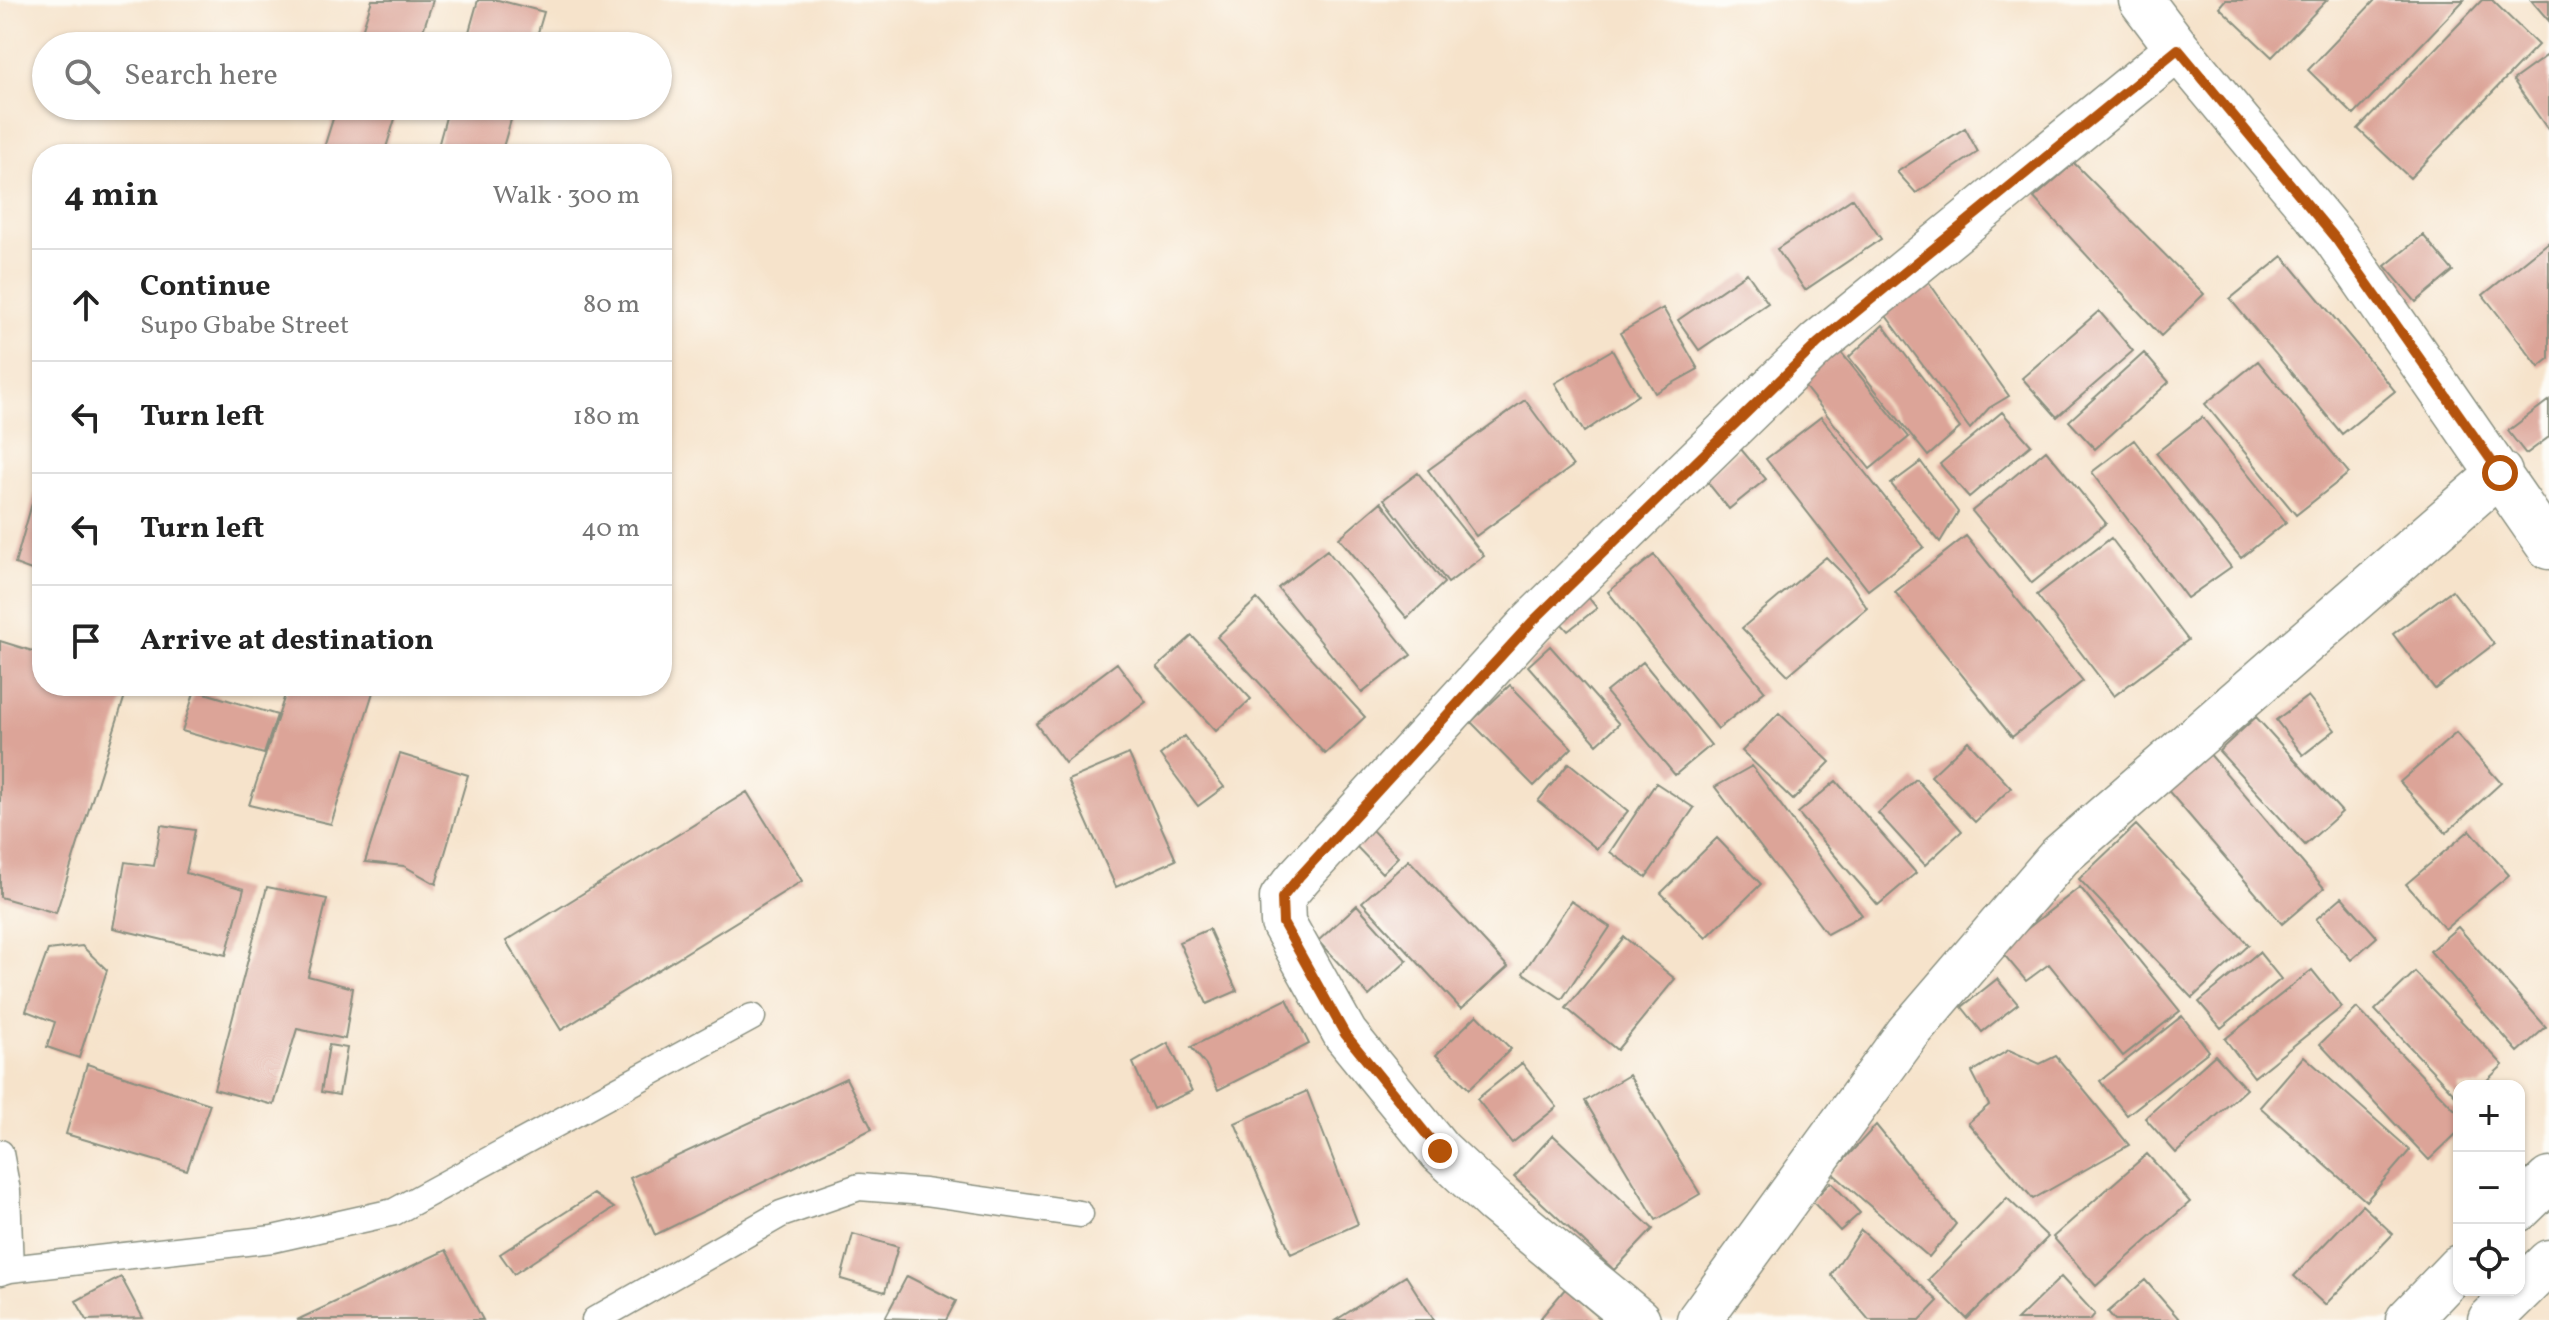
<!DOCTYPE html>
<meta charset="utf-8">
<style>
body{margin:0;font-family:Vollkorn,serif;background:#f6f6f6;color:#222}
.controls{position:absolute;right:24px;bottom:24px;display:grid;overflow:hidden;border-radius:16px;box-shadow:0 2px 6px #0004}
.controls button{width:72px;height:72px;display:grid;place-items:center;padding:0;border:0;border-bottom:2px solid #e0e0e0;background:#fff;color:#222;font:40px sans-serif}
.stop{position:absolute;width:24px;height:24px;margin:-18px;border:6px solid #b45309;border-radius:50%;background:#fff}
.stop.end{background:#b45309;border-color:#fff;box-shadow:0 2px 8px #0008}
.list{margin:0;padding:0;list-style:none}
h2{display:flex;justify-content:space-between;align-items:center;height:104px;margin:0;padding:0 32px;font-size:34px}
h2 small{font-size:26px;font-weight:400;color:#767676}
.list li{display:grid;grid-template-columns:52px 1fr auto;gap:24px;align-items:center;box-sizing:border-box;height:112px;padding:0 32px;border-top:2px solid #e0e0e0}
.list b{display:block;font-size:30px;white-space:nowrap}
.list p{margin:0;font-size:26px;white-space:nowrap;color:#767676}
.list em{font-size:26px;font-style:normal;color:#767676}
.icon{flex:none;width:44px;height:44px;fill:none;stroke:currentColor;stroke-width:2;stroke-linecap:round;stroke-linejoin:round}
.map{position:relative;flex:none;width:2549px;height:1320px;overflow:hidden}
.search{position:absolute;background:#fff;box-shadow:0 2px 6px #0004;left:32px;top:32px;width:640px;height:88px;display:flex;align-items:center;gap:20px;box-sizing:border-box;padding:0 28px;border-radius:44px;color:#767676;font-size:30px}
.panel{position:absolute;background:#fff;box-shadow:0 2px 6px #0004;left:32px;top:144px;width:640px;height:552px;border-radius:32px}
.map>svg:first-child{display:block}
.building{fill:#dca498}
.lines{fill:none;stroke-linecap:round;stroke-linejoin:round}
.lane-casing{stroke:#8a9080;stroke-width:29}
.street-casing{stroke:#8a9080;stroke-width:47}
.lane{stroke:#fff;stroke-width:26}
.street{stroke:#fff;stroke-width:44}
.route{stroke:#b45309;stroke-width:10}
</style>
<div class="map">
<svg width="2549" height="1320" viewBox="0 0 2549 1320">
<rect width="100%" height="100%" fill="#fdfcf7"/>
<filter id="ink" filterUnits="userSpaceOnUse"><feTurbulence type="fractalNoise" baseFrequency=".0125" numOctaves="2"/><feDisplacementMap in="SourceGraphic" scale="16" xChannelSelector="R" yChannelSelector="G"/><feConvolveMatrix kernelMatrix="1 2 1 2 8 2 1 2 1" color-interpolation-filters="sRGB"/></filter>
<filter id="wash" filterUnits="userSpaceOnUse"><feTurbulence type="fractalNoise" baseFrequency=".006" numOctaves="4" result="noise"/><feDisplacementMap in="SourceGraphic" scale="32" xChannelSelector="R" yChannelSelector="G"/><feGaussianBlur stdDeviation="1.8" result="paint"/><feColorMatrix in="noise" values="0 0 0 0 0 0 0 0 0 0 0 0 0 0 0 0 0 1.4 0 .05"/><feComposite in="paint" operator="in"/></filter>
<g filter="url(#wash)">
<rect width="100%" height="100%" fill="#f6e3cb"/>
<g id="blocks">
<path class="building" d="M 372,0 L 433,0 L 418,46 L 357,46 Z
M 478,0 L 498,0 L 544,12 L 534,46 L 465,46 Z
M 2225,0 L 2327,0 L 2272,57 L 2219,7 Z
M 2375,0 L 2464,0 L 2354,115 L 2308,70 Z
M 2482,0 L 2492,0 L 2538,45 L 2410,178 L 2358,129 Z
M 2531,0 L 2549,0 L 2549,21 Z
M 2549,54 L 2549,131 L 2513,80 Z
M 337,106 L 399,106 L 384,154 L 322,154 Z
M 449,106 L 515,106 L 501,154 L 436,154 Z
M 1965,128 L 1978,152 L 1916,193 L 1897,172 Z
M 2074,163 L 2204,294 L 2161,336 L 2034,198 Z
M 1853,198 L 1881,239 L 1805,290 L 1777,249 Z
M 2423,235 L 2453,271 L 2416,302 L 2385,266 Z
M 2549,242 L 2549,359 L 2539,367 L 2483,295 Z
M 2283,256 L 2395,391 L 2342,434 L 2230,299 Z
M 1747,273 L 1768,303 L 1699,350 L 1678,320 Z
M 1928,281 L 2009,396 L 1989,408 L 1970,429 L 1884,313 Z
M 1663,308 L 1698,369 L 1655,393 L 1620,333 Z
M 2099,311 L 2133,351 L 2057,417 L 2022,378 Z
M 1883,325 L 1960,428 L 1928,456 L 1849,357 Z
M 1836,346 L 1909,437 L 1870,469 L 1797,377 Z
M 1612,350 L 1638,395 L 1584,432 L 1555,383 Z
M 2144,353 L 2169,382 L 2095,449 L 2069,421 Z
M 2258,361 L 2349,473 L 2296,515 L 2205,404 Z
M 1525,400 L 1573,466 L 1476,536 L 1428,470 Z
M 2549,400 L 2549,437 L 2526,454 L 2508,431 Z
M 2002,412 L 2031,445 L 1969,497 L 1940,464 Z
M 1821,417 L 1924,547 L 1868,590 L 1766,459 Z
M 2202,417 L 2286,522 L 2241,558 L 2156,453 Z
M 2134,440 L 2231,567 L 2187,598 L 2092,472 Z
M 1740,448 L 1766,479 L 1729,509 L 1704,478 Z
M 2046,450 L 2106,523 L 2032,583 L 1972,511 Z
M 1921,462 L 1958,512 L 1940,542 L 1891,484 Z
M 42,468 L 42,574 L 15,564 Z
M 1418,473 L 1484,556 L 1448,583 L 1384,499 Z
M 1381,502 L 1444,583 L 1407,618 L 1339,538 Z
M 1966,536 L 2083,681 L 2012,737 L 1895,592 Z
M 2111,538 L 2188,640 L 2114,696 L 2037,595 Z
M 1327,550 L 1411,655 L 1362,693 L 1278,588 Z
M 1654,555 L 1765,691 L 1718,729 L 1608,592 Z
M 1826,557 L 1849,580 L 1867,608 L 1788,675 L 1742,628 Z
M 1580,587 L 1597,608 L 1568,631 L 1551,612 Z
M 2452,590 L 2494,644 L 2435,689 L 2393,634 Z
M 1257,599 L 1365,717 L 1325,754 L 1217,637 Z
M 1192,636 L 1251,699 L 1216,731 L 1157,667 Z
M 0,641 L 42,654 L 42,686 L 128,686 L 56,913 L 0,897 Z
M 1550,646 L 1619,724 L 1597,744 L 1528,666 Z
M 1643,662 L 1711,745 L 1675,775 L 1606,692 Z
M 1117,663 L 1146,702 L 1065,763 L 1036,724 Z
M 1510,685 L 1572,748 L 1534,786 L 1471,722 Z
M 288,686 L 375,686 L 331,824 L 249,805 Z
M 195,690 L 277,715 L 264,754 L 182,731 Z
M 2308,696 L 2335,730 L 2303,755 L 2276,720 Z
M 1779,713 L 1830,762 L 1793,800 L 1742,751 Z
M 2256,717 L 2342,812 L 2305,845 L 2219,751 Z
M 2456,733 L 2501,783 L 2446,833 L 2400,782 Z
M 1184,736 L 1224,787 L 1198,806 L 1160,755 Z
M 1968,741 L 2011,788 L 1975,822 L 1931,776 Z
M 2208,752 L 2324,888 L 2282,924 L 2166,788 Z
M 400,754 L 468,775 L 436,884 L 404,866 L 365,862 Z
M 1129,754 L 1176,860 L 1116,887 L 1068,780 Z
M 1569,763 L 1628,811 L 1597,849 L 1538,801 Z
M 1752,766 L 1862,915 L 1827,934 L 1715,787 Z
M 1916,779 L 1962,831 L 1925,865 L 1878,813 Z
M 1836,781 L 1916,873 L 1878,905 L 1798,813 Z
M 1656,783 L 1694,808 L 1646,877 L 1610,852 Z
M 747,792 L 802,881 L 561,1030 L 506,941 Z
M 161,825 L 195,830 L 186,873 L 244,889 L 226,955 L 113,928 L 125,862 L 154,866 Z
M 2136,825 L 2249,945 L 2192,998 L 2079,879 Z
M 1371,829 L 1398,857 L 1382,873 L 1355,845 Z
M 2470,830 L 2509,875 L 2445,929 L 2406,884 Z
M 1717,838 L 1761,884 L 1706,938 L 1661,893 Z
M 1409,860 L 1508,967 L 1461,1009 L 1362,902 Z
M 267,887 L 327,899 L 308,976 L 353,988 L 345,1039 L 297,1029 L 274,1105 L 214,1089 Z
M 2080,887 L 2180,1011 L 2123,1056 L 2049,964 L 2026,981 L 2000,950 Z
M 2342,897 L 2377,937 L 2351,960 L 2316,919 Z
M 1571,901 L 1610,927 L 1562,999 L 1523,973 Z
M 1357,905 L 1407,961 L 1369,996 L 1318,941 Z
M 2458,927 L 2546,1027 L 2518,1052 L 2430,951 Z
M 1209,929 L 1237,991 L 1207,1004 L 1179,942 Z
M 1624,937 L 1675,979 L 1617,1050 L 1566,1008 Z
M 82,946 L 107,970 L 79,1058 L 47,1047 L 55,1022 L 26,1011 L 48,950 Z
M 2259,952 L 2281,979 L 2221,1028 L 2199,1002 Z
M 2312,970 L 2342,1007 L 2254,1077 L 2225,1039 Z
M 2415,972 L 2503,1065 L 2481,1086 L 2459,1086 L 2459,1099 L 2375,1010 Z
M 1997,979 L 2018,1004 L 1982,1032 L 1962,1007 Z
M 1287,999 L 1309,1044 L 1218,1090 L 1206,1065 L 1191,1047 Z
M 2357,1008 L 2459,1114 L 2459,1131 L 2429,1160 L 2320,1044 Z
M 1477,1015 L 1511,1049 L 1469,1089 L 1436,1055 Z
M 2182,1016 L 2209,1051 L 2127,1115 L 2100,1081 Z
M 1168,1043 L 1192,1091 L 1153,1109 L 1133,1063 Z
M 329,1045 L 347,1048 L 339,1095 L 321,1092 Z
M 2009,1050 L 2040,1064 L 2056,1056 L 2129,1145 L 2033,1199 L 1968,1123 L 1989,1105 L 1972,1072 Z
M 2215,1055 L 2246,1089 L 2176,1153 L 2145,1118 Z
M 2304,1056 L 2410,1150 L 2366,1201 L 2260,1107 Z
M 1522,1063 L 1557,1107 L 1512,1143 L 1477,1099 Z
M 87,1064 L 210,1104 L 187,1170 L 66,1134 Z
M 1629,1075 L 1700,1194 L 1656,1220 L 1585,1101 Z
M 846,1078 L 872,1129 L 655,1235 L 630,1178 Z
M 1307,1091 L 1358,1224 L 1291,1254 L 1235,1123 Z
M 1876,1125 L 1956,1224 L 1929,1257 L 1832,1173 Z
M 1553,1135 L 1653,1229 L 1614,1270 L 1514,1177 Z
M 2147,1154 L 2190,1202 L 2096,1286 L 2053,1237 Z
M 1831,1182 L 1860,1213 L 1840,1231 L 1812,1201 Z
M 594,1194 L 614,1208 L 514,1274 L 500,1254 Z
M 2007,1198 L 2048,1237 L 1967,1319 L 1928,1280 Z
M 2362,1205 L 2393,1234 L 2325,1305 L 2294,1276 Z
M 1861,1230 L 1938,1301 L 1920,1320 L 1869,1320 L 1831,1275 Z
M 853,1234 L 898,1247 L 885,1292 L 841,1279 Z
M 446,1250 L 483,1320 L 297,1320 Z
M 907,1276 L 956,1301 L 946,1320 L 885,1318 Z
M 1406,1276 L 1434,1320 L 1336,1320 Z
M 121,1277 L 143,1318 L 87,1320 L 76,1301 Z
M 2061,1277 L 2095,1314 L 2090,1320 L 2017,1320 Z
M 2145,1280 L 2180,1320 L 2115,1320 L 2108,1312 Z
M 1565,1289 L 1602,1320 L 1539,1320 Z"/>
</g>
</g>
<g filter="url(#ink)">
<use href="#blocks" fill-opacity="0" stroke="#8a9080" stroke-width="2"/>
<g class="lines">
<g class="lane-casing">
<path id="lane" d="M 0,1153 L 7,1191 L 10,1269
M 0,1272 L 10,1269 L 273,1239 L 394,1212 L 752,1017
M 595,1320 L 781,1214 L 859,1187 L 925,1192 L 1080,1214"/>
</g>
<g class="street-casing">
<path id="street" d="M 2141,0 L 2178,49 L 2336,239 L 2549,547
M 2519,1209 L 2549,1180
M 1638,1320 L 1495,1202 L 1440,1151 L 1345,1034 L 1283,923 L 1282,898 L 1299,877 L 1532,622 L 1818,343 L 2178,49
M 1699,1320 L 1908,1033 L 2060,856 L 2500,473
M 2408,1320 L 2459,1267
M 2490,1320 L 2549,1262"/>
</g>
<use href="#lane" class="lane"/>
<use href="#street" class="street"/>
</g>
</g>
<g class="lines" filter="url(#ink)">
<path class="route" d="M 1440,1151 L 1345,1034 L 1283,923 L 1282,898 L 1299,877 L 1532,622 L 1818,343 L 2178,49 L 2336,239 L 2500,473"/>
</g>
</svg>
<div class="controls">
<button>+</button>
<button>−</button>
<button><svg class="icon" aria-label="locate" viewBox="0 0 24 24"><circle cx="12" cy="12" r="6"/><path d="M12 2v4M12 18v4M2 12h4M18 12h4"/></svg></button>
</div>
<div class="stop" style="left:2500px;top:473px"></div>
<div class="stop end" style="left:1440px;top:1151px"></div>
<div class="search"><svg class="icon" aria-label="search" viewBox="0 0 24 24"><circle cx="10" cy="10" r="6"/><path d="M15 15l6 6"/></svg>Search here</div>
<section class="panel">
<h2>4 min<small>Walk · 300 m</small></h2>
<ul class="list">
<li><svg class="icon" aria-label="ahead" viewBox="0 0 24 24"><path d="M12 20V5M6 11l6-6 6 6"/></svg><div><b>Continue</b><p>Supo Gbabe Street</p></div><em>80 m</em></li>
<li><svg class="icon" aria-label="left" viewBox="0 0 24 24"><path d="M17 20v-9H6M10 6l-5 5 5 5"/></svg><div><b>Turn left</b></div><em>180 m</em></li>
<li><svg class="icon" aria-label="left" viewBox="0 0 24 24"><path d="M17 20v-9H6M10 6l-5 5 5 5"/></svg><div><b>Turn left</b></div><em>40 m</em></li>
<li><svg class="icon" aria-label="arrive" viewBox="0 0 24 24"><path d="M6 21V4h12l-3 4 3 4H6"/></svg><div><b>Arrive at destination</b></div></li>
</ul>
</section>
</div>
